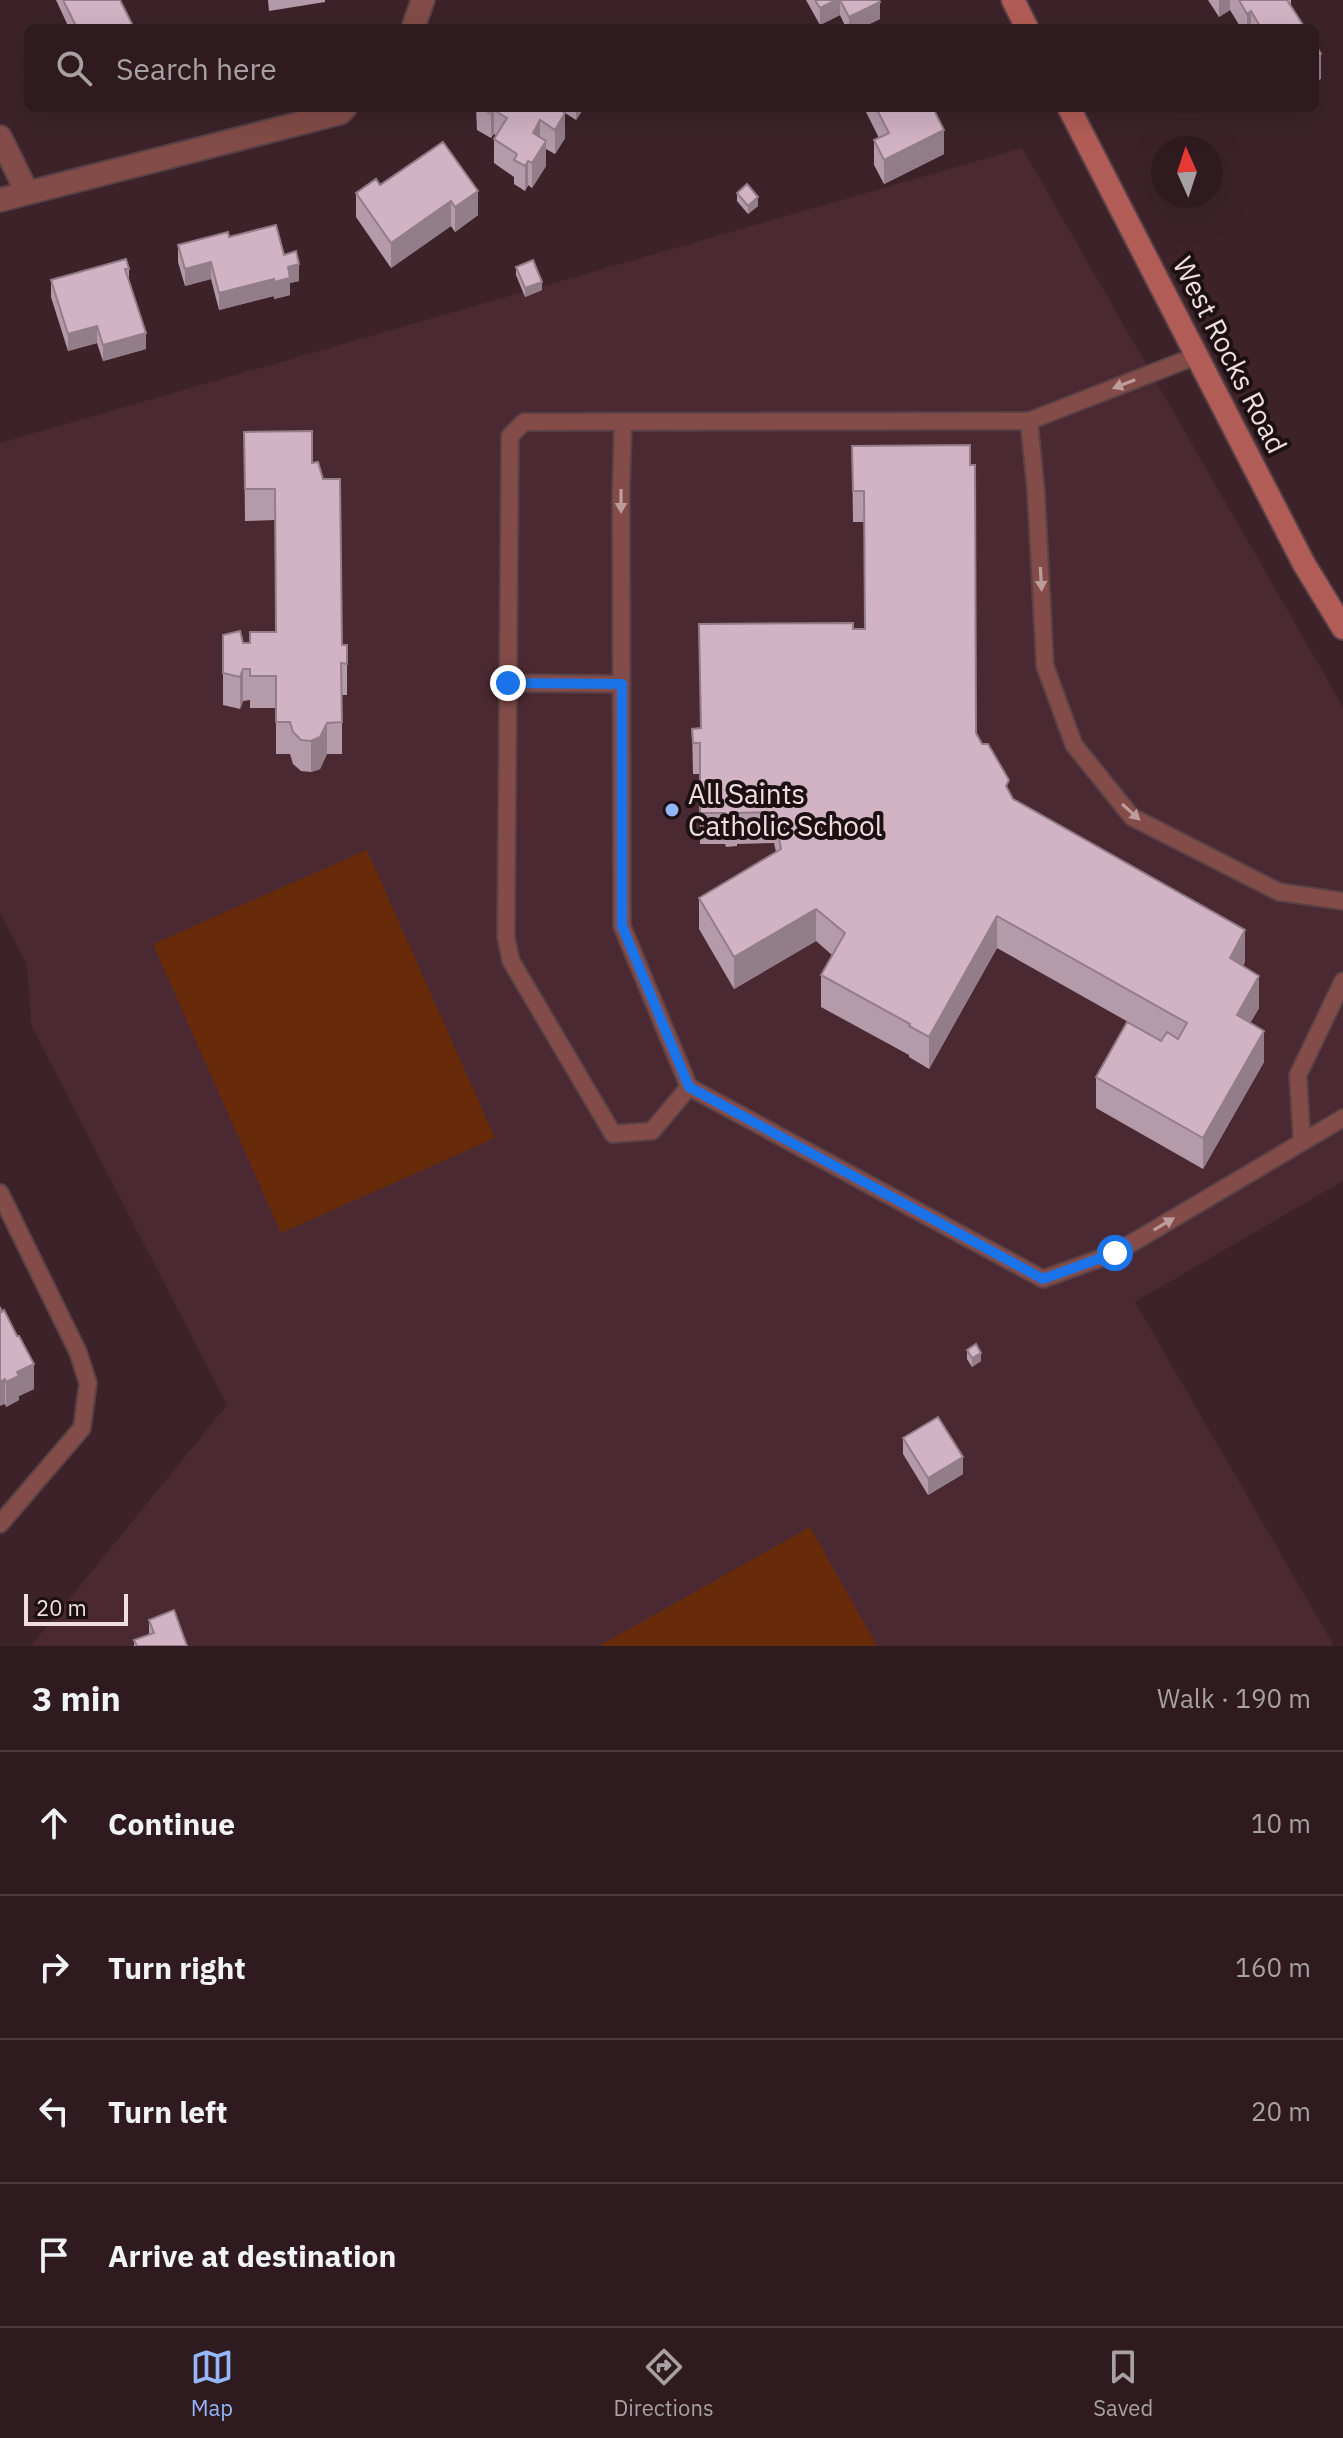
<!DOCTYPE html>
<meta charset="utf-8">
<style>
body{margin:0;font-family:"IBM Plex Sans",sans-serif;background:#362328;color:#f1f3f6}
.compass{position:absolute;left:1151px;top:136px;width:72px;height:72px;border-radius:50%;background:#2e1a1f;box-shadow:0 8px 32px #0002;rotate:357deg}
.scale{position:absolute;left:24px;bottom:20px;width:104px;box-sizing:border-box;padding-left:8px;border:4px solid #efdde0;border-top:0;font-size:22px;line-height:28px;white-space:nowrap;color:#efdde0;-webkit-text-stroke:6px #1c1013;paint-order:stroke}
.stop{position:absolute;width:24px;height:24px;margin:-18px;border:6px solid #1a73e8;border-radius:50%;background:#fff}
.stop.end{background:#1a73e8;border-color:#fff;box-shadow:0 2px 8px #0008}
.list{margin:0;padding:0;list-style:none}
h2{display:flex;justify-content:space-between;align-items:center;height:104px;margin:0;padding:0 32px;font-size:34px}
h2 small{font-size:26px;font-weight:400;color:#a7a1a4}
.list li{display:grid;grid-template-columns:52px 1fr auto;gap:24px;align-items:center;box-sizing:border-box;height:144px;padding:0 32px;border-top:2px solid #49383d}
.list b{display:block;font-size:30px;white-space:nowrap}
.list em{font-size:26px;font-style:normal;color:#a7a1a4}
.icon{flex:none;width:44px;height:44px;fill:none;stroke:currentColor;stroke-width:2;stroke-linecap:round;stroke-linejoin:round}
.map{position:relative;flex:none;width:1343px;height:1646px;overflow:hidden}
.search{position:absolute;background:#2e1a1f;box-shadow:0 8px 32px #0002;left:24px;right:24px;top:24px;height:88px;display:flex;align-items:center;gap:20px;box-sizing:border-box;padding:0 28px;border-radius:12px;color:#a7a1a4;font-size:30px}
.sheet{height:680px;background:#2e1a1f}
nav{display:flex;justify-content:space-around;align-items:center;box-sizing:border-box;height:112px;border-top:2px solid #49383d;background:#2e1a1f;font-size:22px;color:#a7a1a4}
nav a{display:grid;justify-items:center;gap:4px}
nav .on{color:#95b6fd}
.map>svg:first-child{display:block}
.built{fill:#4b2932}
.green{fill:#682b0a}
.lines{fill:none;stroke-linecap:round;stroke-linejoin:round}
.service-casing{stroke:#594146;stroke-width:20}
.minor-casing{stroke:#594146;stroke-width:26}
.secondary-casing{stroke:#594146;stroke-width:26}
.service{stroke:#834c48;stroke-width:16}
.minor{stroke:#834c48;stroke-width:22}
.secondary{stroke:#b25c57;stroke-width:22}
.wall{fill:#b59aa9}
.shaded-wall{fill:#937d89}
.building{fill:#d2b3c4;stroke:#937d89;stroke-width:2}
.oneway{fill:#be9c9c}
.route{stroke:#1a73e8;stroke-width:10}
.poi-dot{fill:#95b6fd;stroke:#1c1013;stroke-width:3}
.labels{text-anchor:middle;stroke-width:8;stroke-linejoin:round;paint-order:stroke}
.street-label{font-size:28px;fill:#efdde0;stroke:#1c1013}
.poi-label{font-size:28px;fill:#efdde0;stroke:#1c1013;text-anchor:start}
</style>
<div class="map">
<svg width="1343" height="1646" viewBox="0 0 1343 1646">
<rect width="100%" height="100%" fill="#3d2329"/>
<path class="built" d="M 1022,148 L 1343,707 L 1343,1181 L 1135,1302 L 1334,1646 L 31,1646 L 227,1405 L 31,1025 L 27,964 L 0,913 L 0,443 Z"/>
<path class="green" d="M 367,850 L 495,1138 L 281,1233 L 153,944 Z
M 810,1527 L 877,1646 L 599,1646 Z"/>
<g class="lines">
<g class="service-casing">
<path id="service" d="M 1196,356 L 1029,421 L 1036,492 L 1045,666 L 1074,745 L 1132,817 L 1279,892 L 1343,901
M 623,423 L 621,489 L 622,926 L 689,1087 L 1043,1279 L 1115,1253 L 1343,1118
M 508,683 L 622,684
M 689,1087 L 652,1131 L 613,1134 L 511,961 L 506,937 L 510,436 L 524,422 L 1029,421
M 1302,1142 L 1298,1075 L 1343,981
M 0,1193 L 78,1352 L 88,1383 L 82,1428 L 0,1524"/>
</g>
<g class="minor-casing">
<path id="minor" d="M 413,28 L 423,0
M 0,137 L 27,192
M 0,200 L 340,113 L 345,108"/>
</g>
<g class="secondary-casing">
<path id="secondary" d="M 1013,0 L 1027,28
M 1069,108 L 1304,564 L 1343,628"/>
</g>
<use href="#service" class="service"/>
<use href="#minor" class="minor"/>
<use href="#secondary" class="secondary"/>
</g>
<path class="wall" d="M 56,0 L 120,0 L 134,28 L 69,28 Z
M 268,0 L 325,0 L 325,2 L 269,11 Z
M 806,0 L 879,0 L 880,19 L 861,28 L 846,28 L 840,15 L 820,25 Z
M 1208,0 L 1291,0 L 1291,7 L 1305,28 L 1241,28 L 1230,10 L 1219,17 Z
M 476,108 L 584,108 L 576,120 L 562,111 L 565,138 L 555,154 L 546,149 L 546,166 L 532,188 L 528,185 L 525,191 L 514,184 L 514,177 L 494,163 L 494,139 L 496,135 L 494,134 L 491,138 L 477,130 Z
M 866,108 L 933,108 L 944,154 L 884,184 L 874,165 L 874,140 L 879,138 L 866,112 Z
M 443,142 L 478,215 L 455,232 L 451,226 L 391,268 L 356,217 L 356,193 L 380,185 Z
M 737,193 L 758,206 L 748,214 L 737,201 Z
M 229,237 L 284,255 L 299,281 L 290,283 L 290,295 L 274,299 L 274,296 L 219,310 L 211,279 L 185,286 L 178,262 L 178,245 Z
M 516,267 L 542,290 L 525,297 L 516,275 Z
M 129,269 L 129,282 L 146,349 L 103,361 L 97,343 L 68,351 L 51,297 L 51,280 Z
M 244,432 L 312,463 L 342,645 L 347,664 L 347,695 L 342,695 L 342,754 L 327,754 L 320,769 L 311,772 L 301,771 L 293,764 L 290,754 L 276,754 L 276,708 L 250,708 L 250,700 L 243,701 L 240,709 L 223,705 L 223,635 L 243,643 L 250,643 L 276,632 L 275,520 L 245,521 Z
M 852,446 L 976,733 L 1013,799 L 1245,962 L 1243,966 L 1259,1008 L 1250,1023 L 1264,1062 L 1203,1169 L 1096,1108 L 1096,1077 L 1162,1041 L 997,948 L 929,1069 L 909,1057 L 909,1055 L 821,1007 L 821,975 L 832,955 L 816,941 L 734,989 L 699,929 L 699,898 L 776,852 L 774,843 L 737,844 L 737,846 L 726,847 L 725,844 L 700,844 L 700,774 L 693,774 L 692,729 L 700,728 L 853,629 L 865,629 L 864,522 L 853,522 Z
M 0,1307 L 34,1389 L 19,1396 L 19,1400 L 6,1407 L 5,1404 Z
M 967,1350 L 981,1361 L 972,1367 L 967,1359 Z
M 903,1438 L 963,1474 L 928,1495 L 903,1454 Z
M 149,1620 L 187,1646 L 134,1646 L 134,1640 L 149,1635 Z"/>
<path class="shaded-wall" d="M 836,0 L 840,0 L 840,15 L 820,25 L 820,8 Z
M 1219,0 L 1230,0 L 1230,10 L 1219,17 Z
M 880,2 L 880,19 L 861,28 L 849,28 L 849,17 Z
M 1251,11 L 1251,28 L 1247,28 L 1247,14 Z
M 1321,54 L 1321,79 L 1315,82 L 1315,58 Z
M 576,108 L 584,108 L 576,120 Z
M 494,110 L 494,134 L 491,138 L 491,114 Z
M 565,113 L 565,138 L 555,154 L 555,130 Z
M 540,120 L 540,145 L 533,133 Z
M 944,130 L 944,154 L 884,184 L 884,160 Z
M 546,141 L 546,166 L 532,188 L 532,163 Z
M 528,161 L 528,185 L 525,191 L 525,166 Z
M 478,191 L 478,215 L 455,232 L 455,207 Z
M 758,197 L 758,206 L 748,214 L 748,206 Z
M 451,201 L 451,226 L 391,268 L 391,243 Z
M 211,262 L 211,279 L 185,286 L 185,269 Z
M 299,264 L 299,281 L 290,283 L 290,295 L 274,299 L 274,282 L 288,267 Z
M 274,279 L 274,296 L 219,310 L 219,293 Z
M 542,282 L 542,290 L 525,297 L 525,288 Z
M 97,326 L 97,343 L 68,351 L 68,334 Z
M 146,333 L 146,349 L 103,361 L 103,345 Z
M 243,669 L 243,701 L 240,709 L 240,677 Z
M 327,723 L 327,754 L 320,769 L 311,772 L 311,741 Z
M 816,909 L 816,941 L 734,989 L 734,957 Z
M 997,916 L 997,948 L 929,1069 L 929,1037 Z
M 1245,930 L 1245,962 L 1230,990 L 1230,958 Z
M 1259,976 L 1259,1008 L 1237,1046 L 1237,1015 Z
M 1264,1031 L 1264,1062 L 1203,1169 L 1203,1138 Z
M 981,1353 L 981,1361 L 972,1367 L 972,1358 Z
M 34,1364 L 34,1389 L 19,1396 L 19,1400 L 6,1407 L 6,1382 L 17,1372 Z
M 5,1379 L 5,1404 L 0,1406 L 0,1382 Z
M 963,1457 L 963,1474 L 928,1495 L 928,1478 Z"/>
<path class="building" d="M 63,0 L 120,0 L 134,28 L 77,28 Z
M 815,0 L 836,0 L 820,8 Z
M 840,0 L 879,0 L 880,2 L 849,17 Z
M 1239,0 L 1287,0 L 1305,28 L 1261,28 L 1251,11 L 1247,14 Z
M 1315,44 L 1321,54 L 1315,58 Z
M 481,108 L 556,108 L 565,113 L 555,130 L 540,120 L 533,133 L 546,141 L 532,163 L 528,161 L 525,166 L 514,160 L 517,154 L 494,139 L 507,118 L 494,110 L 491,114 Z
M 876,108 L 933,108 L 944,130 L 884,160 L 874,140 L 889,133 Z
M 443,142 L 478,191 L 455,207 L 451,201 L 391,243 L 356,193 L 376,179 L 380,185 Z
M 747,184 L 758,197 L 748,206 L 737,193 Z
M 276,225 L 284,255 L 296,251 L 299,264 L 288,267 L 290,278 L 274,282 L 274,279 L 219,293 L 211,262 L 185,269 L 178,245 L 228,232 L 229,237 Z
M 126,259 L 129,269 L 125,269 L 146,333 L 103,345 L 97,326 L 68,334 L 51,280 Z
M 533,260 L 542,282 L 525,288 L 516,267 Z
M 312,431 L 312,463 L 318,462 L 323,479 L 340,479 L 342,645 L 347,645 L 347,664 L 341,663 L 342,722 L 327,723 L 320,737 L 311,741 L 301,740 L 293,732 L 290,722 L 276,722 L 276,676 L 250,676 L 250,669 L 243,669 L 240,677 L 223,673 L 223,635 L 240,631 L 243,643 L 250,643 L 250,632 L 276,632 L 275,489 L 245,489 L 244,432 Z
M 970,445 L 970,465 L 975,465 L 976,733 L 982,744 L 988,744 L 1009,780 L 1006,786 L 1013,799 L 1245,930 L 1230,958 L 1259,976 L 1237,1015 L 1264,1031 L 1203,1138 L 1096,1077 L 1127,1022 L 1161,1041 L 1167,1032 L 1178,1039 L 1187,1023 L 997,916 L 929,1037 L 909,1026 L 910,1024 L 821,975 L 845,933 L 816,909 L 734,957 L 699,898 L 781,849 L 774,812 L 737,813 L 737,815 L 726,815 L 725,813 L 700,813 L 700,743 L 693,743 L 692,729 L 701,728 L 699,624 L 853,623 L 853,629 L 865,629 L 864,491 L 853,491 L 852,446 Z
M 0,1307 L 2,1312 L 4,1310 L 17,1336 L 19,1336 L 34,1364 L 17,1372 L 19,1376 L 6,1382 L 5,1379 L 0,1382 Z
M 976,1344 L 981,1353 L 972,1358 L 967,1350 Z
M 938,1417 L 963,1457 L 928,1478 L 903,1438 Z
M 174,1610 L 187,1646 L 137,1646 L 134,1640 L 154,1633 L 149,1620 Z"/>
<defs><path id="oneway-solid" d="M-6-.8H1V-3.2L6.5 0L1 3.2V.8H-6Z" transform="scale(2)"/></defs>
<g class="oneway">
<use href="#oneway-solid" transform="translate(1124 384) rotate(159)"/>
<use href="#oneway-solid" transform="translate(621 501) rotate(90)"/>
<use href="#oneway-solid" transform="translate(1041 579) rotate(87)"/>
<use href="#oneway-solid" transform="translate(1131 812) rotate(42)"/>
<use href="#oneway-solid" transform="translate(1164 1224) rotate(-31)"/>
</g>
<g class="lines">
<path class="route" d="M 508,683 L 622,684 L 622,926 L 689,1087 L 1043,1279 L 1115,1253"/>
</g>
<circle class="poi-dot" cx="672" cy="810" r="8"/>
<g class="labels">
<g class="street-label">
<text transform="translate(1230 355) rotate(63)" y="10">West Rocks Road</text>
</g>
<g class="poi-label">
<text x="688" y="804">All Saints<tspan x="688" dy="32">Catholic School</tspan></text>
</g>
</g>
</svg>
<svg class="compass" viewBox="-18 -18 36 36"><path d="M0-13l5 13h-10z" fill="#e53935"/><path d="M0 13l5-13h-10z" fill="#a7a1a4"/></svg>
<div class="scale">20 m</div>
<div class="stop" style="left:1115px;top:1253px"></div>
<div class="stop end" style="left:508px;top:683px"></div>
<div class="search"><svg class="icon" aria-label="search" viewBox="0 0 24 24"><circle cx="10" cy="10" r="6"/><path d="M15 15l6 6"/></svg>Search here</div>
</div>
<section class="sheet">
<h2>3 min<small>Walk · 190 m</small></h2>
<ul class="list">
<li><svg class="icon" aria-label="ahead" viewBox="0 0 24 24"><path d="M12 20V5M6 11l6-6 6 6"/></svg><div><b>Continue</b></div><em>10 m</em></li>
<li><svg class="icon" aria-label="right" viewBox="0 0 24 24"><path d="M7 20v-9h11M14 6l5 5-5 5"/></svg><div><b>Turn right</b></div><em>160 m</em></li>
<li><svg class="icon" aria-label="left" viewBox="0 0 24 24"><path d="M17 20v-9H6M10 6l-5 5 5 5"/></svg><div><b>Turn left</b></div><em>20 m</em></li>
<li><svg class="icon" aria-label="arrive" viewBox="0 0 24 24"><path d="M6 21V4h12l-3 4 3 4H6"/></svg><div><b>Arrive at destination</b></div></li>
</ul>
</section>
<nav>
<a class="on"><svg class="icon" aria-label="map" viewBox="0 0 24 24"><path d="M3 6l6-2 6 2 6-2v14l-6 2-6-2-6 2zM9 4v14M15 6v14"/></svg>Map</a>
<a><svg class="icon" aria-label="directions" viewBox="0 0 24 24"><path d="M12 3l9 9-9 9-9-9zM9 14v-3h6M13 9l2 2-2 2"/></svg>Directions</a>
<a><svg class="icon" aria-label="saved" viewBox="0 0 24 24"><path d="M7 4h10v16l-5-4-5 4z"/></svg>Saved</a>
</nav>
